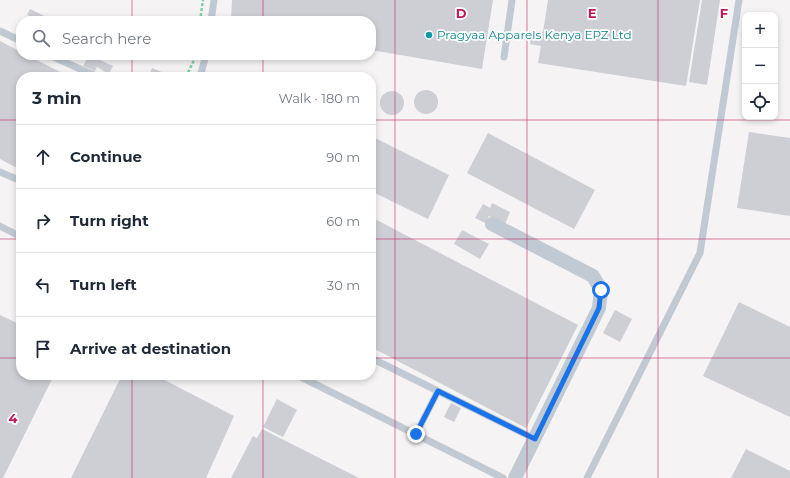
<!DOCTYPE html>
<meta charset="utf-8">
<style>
body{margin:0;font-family:Montserrat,sans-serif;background:#f2f2f3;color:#1f2937}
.controls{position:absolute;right:12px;top:12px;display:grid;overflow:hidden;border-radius:8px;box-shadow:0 2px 6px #0003}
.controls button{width:36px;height:36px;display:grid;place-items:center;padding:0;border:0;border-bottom:1px solid #e0e1e3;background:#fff;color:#1f2937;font:20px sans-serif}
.stop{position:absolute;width:12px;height:12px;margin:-9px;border:3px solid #1a73e8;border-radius:50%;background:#fff}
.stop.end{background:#1a73e8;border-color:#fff;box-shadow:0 1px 4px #0008}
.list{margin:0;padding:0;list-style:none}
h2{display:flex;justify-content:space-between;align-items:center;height:52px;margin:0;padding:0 16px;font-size:17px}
h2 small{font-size:13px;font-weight:400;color:#747a83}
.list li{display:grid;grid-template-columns:26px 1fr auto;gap:12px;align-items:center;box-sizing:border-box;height:64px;padding:0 16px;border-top:1px solid #e0e1e3}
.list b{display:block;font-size:15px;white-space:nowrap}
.list em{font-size:13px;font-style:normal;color:#747a83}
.icon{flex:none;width:22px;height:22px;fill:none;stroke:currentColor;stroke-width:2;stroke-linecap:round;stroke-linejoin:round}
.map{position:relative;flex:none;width:790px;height:478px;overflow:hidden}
.search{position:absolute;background:#fff;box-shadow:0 2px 6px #0003;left:16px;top:16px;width:360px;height:44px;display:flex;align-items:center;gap:10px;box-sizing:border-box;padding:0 14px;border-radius:16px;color:#747a83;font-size:15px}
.panel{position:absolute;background:#fff;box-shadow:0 2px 6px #0003;left:16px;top:72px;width:360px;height:308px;border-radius:16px}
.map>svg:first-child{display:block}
.building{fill:#cdcfd5}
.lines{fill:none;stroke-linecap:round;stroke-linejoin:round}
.path{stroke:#7ad0a6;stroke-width:2.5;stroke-dasharray:3 2;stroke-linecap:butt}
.service{stroke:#c1cad2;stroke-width:7}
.minor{stroke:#c1cad2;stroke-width:14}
.route{stroke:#1a73e8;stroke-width:5}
.grid{fill:none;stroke:#c2185b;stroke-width:1;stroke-opacity:0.55}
.culture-dot{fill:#0f9aa8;stroke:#fff;stroke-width:1.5}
.labels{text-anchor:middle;stroke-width:3.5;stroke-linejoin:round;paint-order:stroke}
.culture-label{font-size:12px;fill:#0d838f;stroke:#fff;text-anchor:start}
.grid-label{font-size:13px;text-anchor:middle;font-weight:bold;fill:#c2185b;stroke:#fff;stroke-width:3.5;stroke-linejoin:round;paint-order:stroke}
</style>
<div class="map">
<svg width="790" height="478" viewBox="0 0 790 478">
<rect width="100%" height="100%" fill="#f5f3f3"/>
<path class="building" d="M 232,0 L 493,0 L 482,69 L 371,50 L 371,21 L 231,21 Z
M 548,0 L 700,0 L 686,86 L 538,63 L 541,46 L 530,44 L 532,30 L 543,32 Z
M 702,0 L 720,0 L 707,85 L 689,82 Z
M 30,9 L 51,19 L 50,21 L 40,21 L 27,15 Z
M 0,41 L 21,52 L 21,55 L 27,55 L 70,77 L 21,77 L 21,170 L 0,159 Z
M 89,55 L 113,66 L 109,74 L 97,67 L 95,71 L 83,66 Z
M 152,68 L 174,77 L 149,77 Z
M414 102a12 12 0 1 1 24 0a12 12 0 1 1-24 0Z
M380 103a12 12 0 1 1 24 0a12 12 0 1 1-24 0Z
M 749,132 L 790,138 L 790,216 L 737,208 Z
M 488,133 L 595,190 L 574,229 L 467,173 Z
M 371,136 L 449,175 L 428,219 L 371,191 Z
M 492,203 L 510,212 L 505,224 L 489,216 L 485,223 L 475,218 L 483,204 L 490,208 Z
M 371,217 L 578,325 L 526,428 L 371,347 Z
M 462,230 L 489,244 L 480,259 L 454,244 Z
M 739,302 L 790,327 L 790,417 L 703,376 Z
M 615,310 L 632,319 L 620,342 L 603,333 Z
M 0,315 L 21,325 L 21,375 L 54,375 L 3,478 L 0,478 Z
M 122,375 L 155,375 L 234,416 L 206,478 L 71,478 Z
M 277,399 L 297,410 L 283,437 L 263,427 Z
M 451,403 L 461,408 L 454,422 L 444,417 Z
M 262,429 L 359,478 L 231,478 L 253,436 L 257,438 Z
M 746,449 L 790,471 L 790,478 L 731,478 Z"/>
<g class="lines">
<path class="path" d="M 200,21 L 203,0
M 186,77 L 194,60 L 194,55"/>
<path class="service" d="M 211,21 L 214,0
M 0,31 L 21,41
M 49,55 L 98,77
M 504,57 L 512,0
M 200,77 L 206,55
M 0,172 L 21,181
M 0,226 L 21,237
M 371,358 L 535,439
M 297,375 L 503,478
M 416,434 L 438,391
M 587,478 L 700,253 L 739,0"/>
<path class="minor" d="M 492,224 L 593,276 L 601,290 L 599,308 L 515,478"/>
</g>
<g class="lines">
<path class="route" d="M 416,434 L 438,391 L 535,439 L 599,308 L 601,290"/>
</g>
<path class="grid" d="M 132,0 L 132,21M 263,0 L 263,21M 395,0 L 395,478M 527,0 L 527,478M 658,0 L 658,478M 132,55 L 132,77M 263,55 L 263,77M 0,120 L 21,120M 371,120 L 790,120M 0,239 L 21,239M 371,239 L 790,239M 0,358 L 21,358M 371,358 L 790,358M 132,375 L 132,478M 263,375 L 263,478"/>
<circle class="culture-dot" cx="429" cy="35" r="4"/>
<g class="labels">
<g class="culture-label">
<text x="437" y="39">Pragyaa Apparels Kenya EPZ Ltd</text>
</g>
</g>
<g class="grid-label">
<text x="461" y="18">D</text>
<text x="592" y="18">E</text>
<text x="724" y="18">F</text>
<text x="13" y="423">4</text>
</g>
</svg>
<div class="controls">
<button>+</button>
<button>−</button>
<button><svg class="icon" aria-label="locate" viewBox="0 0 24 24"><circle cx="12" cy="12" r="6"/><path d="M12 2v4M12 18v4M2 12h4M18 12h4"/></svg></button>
</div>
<div class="stop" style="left:601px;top:290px"></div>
<div class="stop end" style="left:416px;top:434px"></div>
<div class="search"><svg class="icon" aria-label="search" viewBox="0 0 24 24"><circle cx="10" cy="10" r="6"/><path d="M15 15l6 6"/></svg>Search here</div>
<section class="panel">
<h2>3 min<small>Walk · 180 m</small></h2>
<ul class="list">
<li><svg class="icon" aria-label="ahead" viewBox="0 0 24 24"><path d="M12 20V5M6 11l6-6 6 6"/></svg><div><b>Continue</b></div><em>90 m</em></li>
<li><svg class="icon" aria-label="right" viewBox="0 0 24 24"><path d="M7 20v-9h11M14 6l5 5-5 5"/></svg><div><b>Turn right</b></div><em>60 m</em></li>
<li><svg class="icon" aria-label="left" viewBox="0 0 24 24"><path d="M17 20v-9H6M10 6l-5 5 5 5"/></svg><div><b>Turn left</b></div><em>30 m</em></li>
<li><svg class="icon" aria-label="arrive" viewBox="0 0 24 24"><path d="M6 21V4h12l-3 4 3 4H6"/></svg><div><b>Arrive at destination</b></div></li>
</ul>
</section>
</div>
